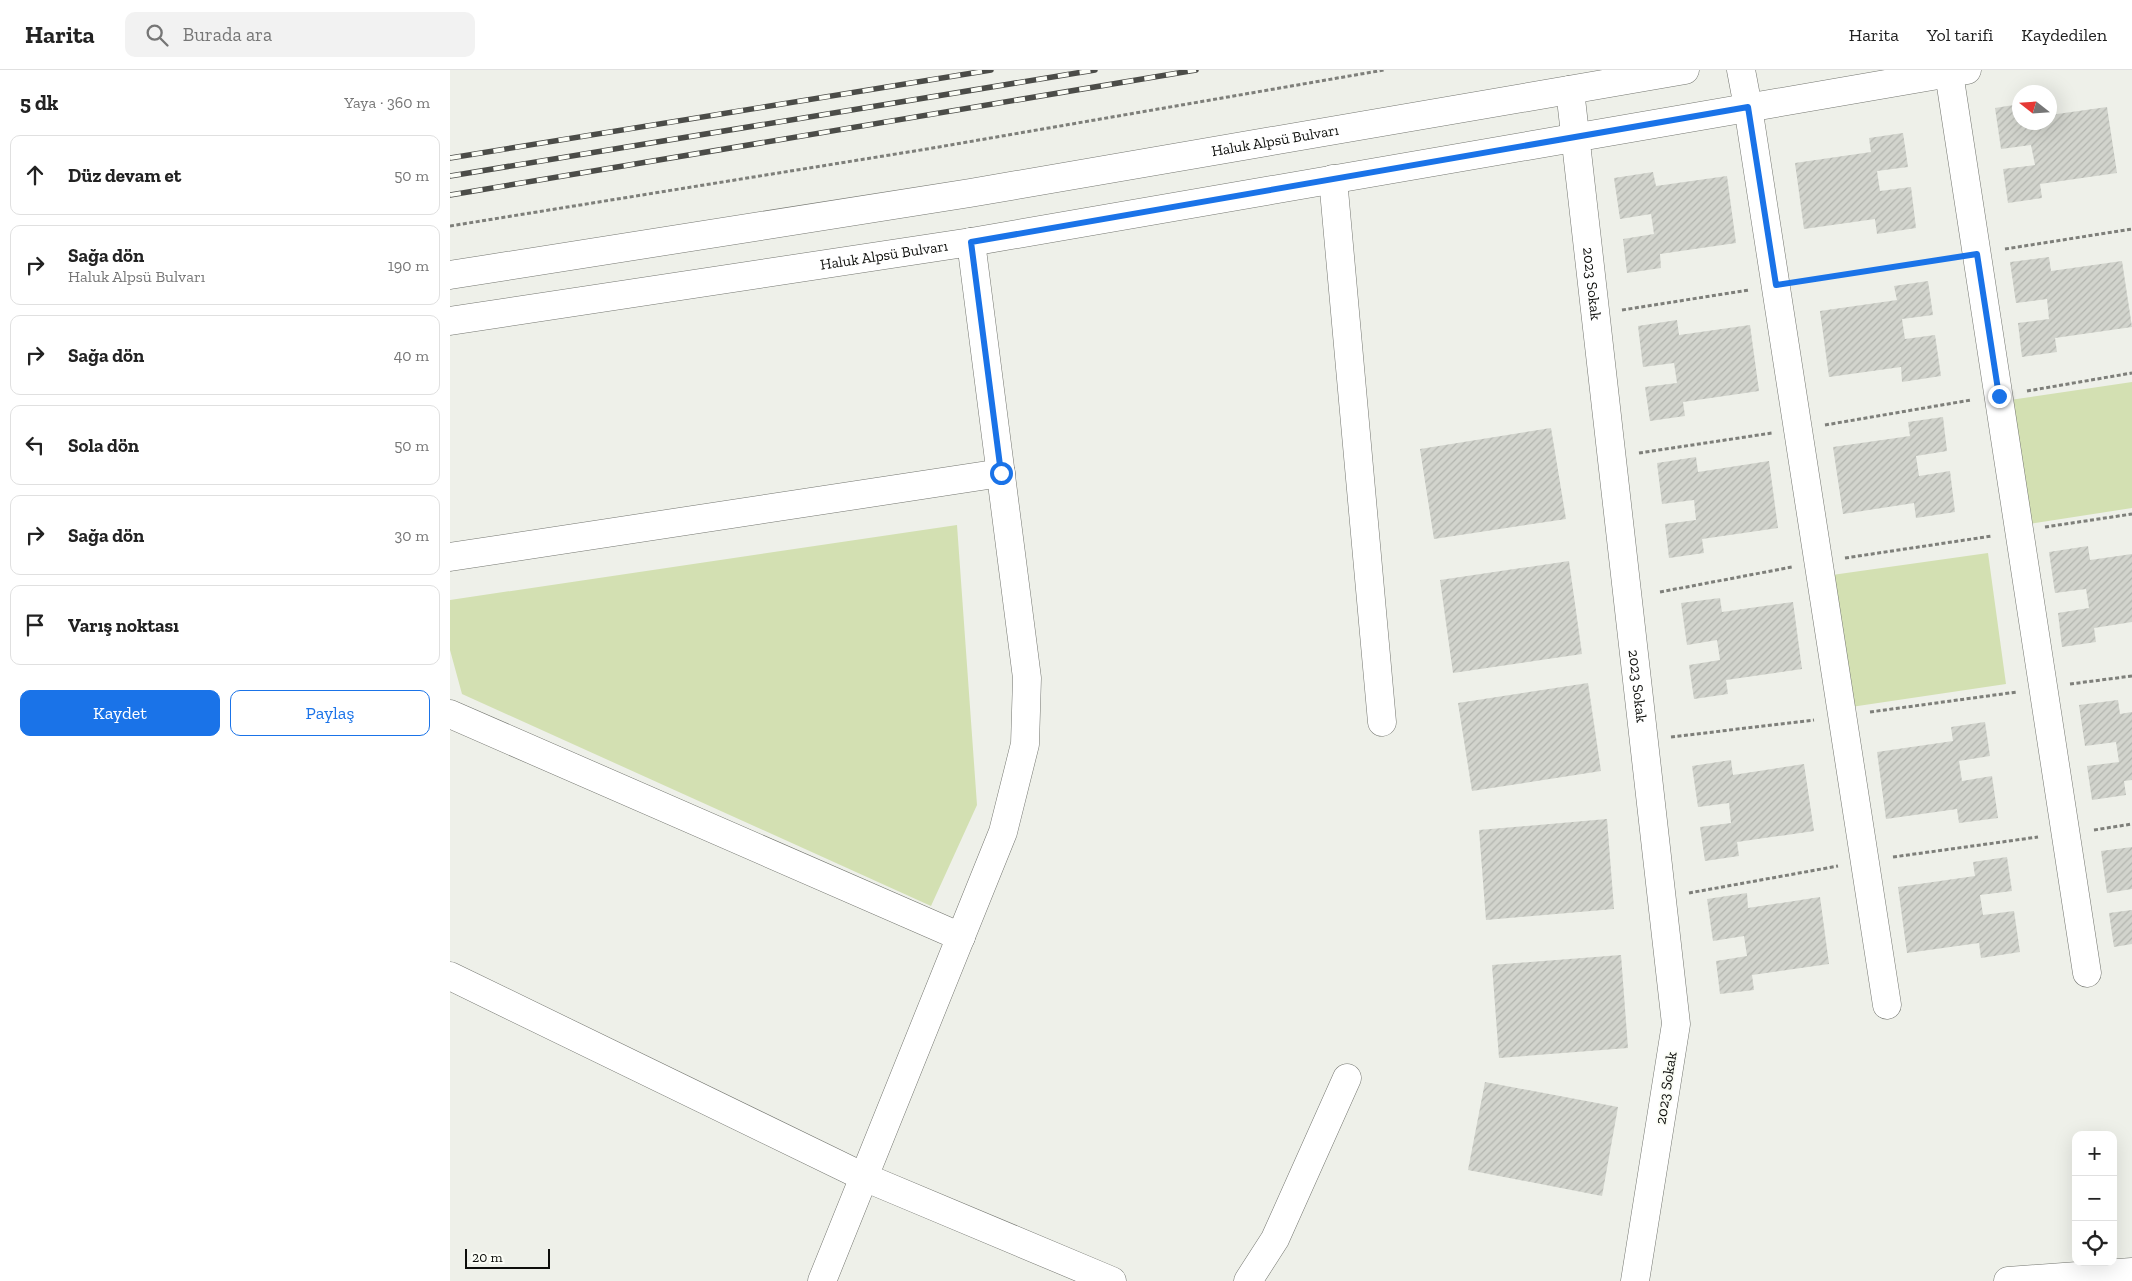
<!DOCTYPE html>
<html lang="tr">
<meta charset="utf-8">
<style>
body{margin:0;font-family:"Zilla Slab",serif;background:#f2f2f2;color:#222}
.controls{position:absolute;right:15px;bottom:15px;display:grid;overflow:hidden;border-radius:10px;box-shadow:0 5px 20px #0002}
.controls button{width:45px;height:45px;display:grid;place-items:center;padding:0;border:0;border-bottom:1px solid #e0e0e0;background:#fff;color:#222;font:25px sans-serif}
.compass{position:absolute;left:1562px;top:15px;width:45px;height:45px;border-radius:50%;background:#fff;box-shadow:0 5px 20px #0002;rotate:287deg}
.scale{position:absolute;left:15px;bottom:12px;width:85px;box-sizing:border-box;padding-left:5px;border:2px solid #0d0e0b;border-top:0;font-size:14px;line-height:18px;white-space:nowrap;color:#0d0e0b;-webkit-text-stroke:4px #fbfdf6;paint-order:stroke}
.stop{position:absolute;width:15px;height:15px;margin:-11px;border:4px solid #1a73e8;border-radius:50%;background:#fff}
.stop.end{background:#1a73e8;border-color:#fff;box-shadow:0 1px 5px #0008}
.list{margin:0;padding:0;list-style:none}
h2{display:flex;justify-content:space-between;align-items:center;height:65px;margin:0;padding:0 20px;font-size:21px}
h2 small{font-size:16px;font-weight:400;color:#767676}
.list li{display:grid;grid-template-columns:32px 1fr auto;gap:15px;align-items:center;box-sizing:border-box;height:80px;margin:0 10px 10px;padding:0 10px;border:1px solid #e0e0e0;border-radius:10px}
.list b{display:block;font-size:19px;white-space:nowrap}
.list p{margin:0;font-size:16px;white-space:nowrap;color:#767676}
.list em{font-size:16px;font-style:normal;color:#767676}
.actions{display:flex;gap:10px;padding:15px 20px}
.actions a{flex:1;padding:11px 0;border:1px solid #1a73e8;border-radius:10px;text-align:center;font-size:18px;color:#1a73e8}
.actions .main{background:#1a73e8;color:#fff}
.icon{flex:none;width:28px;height:28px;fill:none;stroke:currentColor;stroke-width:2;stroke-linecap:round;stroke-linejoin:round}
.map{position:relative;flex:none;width:1682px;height:1211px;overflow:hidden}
header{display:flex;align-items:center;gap:30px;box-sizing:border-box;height:70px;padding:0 25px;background:#fff;border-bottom:1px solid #e0e0e0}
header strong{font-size:24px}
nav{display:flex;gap:28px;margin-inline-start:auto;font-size:18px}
.search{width:350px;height:45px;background:#f2f2f2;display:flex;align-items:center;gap:12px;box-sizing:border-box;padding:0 18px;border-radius:10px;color:#767676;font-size:19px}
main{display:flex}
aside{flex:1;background:#fff}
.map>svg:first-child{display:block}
.park{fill:#d3e0b2}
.building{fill:url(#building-hatch)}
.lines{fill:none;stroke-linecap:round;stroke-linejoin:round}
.minor-casing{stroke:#747670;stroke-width:29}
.major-casing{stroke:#747670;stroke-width:29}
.path{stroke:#7e7f7a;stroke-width:3;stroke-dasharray:4 2.5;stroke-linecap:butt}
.minor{stroke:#fff;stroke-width:28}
.major{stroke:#fff;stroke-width:28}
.rail-casing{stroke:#4b4c48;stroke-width:5.5}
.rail{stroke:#fbfdf6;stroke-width:4;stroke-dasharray:11;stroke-linecap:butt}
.route{stroke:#1a73e8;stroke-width:6}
.labels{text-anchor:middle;stroke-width:4;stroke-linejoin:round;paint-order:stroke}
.street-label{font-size:15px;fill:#0d0e0b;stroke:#fbfdf6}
</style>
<header>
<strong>Harita</strong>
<div class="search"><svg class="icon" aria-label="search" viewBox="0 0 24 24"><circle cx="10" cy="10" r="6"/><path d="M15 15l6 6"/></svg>Burada ara</div>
<nav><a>Harita</a><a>Yol tarifi</a><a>Kaydedilen</a></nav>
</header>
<main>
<aside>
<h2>5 dk<small>Yaya · 360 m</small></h2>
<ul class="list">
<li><svg class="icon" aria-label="ahead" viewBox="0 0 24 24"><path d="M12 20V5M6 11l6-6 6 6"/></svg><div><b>Düz devam et</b></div><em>50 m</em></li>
<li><svg class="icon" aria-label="right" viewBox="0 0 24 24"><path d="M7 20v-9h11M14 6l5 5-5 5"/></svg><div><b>Sağa dön</b><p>Haluk Alpsü Bulvarı</p></div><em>190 m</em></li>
<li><svg class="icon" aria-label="right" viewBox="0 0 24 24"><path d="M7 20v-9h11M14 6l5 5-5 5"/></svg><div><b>Sağa dön</b></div><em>40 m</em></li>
<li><svg class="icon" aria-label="left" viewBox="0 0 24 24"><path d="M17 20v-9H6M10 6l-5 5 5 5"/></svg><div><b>Sola dön</b></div><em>50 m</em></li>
<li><svg class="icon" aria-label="right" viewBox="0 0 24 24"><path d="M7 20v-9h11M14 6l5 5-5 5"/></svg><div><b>Sağa dön</b></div><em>30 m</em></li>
<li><svg class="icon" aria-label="arrive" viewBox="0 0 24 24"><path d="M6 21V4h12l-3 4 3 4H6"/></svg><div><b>Varış noktası</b></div></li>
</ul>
<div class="actions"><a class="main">Kaydet</a><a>Paylaş</a></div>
</aside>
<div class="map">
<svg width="1682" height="1211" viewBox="0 0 1682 1211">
<defs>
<pattern id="building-hatch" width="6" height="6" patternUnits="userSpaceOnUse" patternTransform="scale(1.25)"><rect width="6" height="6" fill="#d2d4cd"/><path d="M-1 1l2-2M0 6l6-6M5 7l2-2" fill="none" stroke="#b3b5af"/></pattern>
</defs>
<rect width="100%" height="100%" fill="#eef0e9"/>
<path class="park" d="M 1682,312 L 1682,438 L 1579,454 L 1560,330 Z
M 507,455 L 527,735 L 481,836 L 12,624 L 0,580 L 0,530 Z
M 1538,483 L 1556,614 L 1401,637 L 1382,505 Z"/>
<path class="building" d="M 1570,34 L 1570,52 L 1600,52 L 1600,45 L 1657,37 L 1667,103 L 1590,114 L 1592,128 L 1558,133 L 1553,99 L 1585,95 L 1581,75 L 1551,79 L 1545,38 Z
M 1453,63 L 1458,97 L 1427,101 L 1430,121 L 1461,117 L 1466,158 L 1427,164 L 1425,149 L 1354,159 L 1345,93 L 1421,82 L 1419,68 Z
M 1203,102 L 1206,116 L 1277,106 L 1286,173 L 1210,184 L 1211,198 L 1177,203 L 1173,169 L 1204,164 L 1201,144 L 1170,149 L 1164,108 Z
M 1599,187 L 1601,201 L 1672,191 L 1682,257 L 1605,268 L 1607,282 L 1572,287 L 1568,253 L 1599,249 L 1597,229 L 1566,233 L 1560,192 Z
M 1478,211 L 1483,245 L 1452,249 L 1455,269 L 1485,265 L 1491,306 L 1452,312 L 1451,297 L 1379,307 L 1370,241 L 1447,230 L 1444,216 Z
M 1227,250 L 1229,265 L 1300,255 L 1309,321 L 1233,332 L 1235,346 L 1200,351 L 1195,317 L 1227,313 L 1224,293 L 1193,297 L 1188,256 Z
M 1493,347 L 1497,381 L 1466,386 L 1469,406 L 1500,401 L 1505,442 L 1466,448 L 1464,433 L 1393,444 L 1383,377 L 1460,366 L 1458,352 Z
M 1101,358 L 1116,449 L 984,469 L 970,379 Z
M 1246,387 L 1248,402 L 1319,391 L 1328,458 L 1252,469 L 1254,483 L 1219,488 L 1215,454 L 1246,450 L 1244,430 L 1212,434 L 1207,393 Z
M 1638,476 L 1640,490 L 1682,484 L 1682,552 L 1644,558 L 1646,572 L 1612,577 L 1608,543 L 1639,538 L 1636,519 L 1605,523 L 1599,482 Z
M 1119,491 L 1132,584 L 1003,603 L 990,510 Z
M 1270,528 L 1272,542 L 1343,532 L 1352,599 L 1276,610 L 1278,624 L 1244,629 L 1239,595 L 1270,590 L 1267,570 L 1237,575 L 1231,533 Z
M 1138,613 L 1151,701 L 1022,721 L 1008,633 Z
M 1668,630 L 1670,644 L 1682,642 L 1682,710 L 1674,711 L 1676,725 L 1642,730 L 1637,696 L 1669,692 L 1666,672 L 1635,676 L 1629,635 Z
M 1535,652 L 1540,686 L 1509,691 L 1512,711 L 1542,706 L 1548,748 L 1509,753 L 1507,739 L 1436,749 L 1427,682 L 1503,671 L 1501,657 Z
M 1281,690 L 1283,705 L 1354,694 L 1364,761 L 1287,772 L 1289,786 L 1255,791 L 1250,757 L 1281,753 L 1279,733 L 1248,737 L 1242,696 Z
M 1157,749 L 1164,839 L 1036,850 L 1029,760 Z
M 1682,777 L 1682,819 L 1657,823 L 1651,781 Z
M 1557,787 L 1562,821 L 1530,825 L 1533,845 L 1564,841 L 1570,882 L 1531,888 L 1529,873 L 1457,883 L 1448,817 L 1525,806 L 1523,792 Z
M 1297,823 L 1298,838 L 1370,827 L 1379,894 L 1302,905 L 1304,920 L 1270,924 L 1266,891 L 1297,886 L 1294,866 L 1263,871 L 1257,829 Z
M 1682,840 L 1682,874 L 1664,877 L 1659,843 Z
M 1171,885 L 1178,978 L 1049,988 L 1042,895 Z
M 1035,1012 L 1168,1037 L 1152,1126 L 1018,1100 Z"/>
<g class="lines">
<g class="minor-casing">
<g id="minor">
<path d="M 1291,0 L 1298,37 L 1437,935"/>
<path d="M 1499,3 L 1637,903"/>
<path id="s1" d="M 1120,20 L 1226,954 L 1185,1211"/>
<path d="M 883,109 L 932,652"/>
<path d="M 0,487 L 551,403"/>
<path d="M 0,644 L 511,867"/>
<path d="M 0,906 L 414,1107 L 662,1211"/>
<path d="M 372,1211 L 553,762 L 575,674 L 577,608 L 521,172"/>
<path d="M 798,1211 L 825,1169 L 897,1008"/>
<path d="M 1558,1211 L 1682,1202"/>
</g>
</g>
<g class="major-casing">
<g id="major">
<path id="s2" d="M 0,205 L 520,123 L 1235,0"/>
<path id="s3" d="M 0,251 L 521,172 L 1517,0"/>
</g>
</g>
<path class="path" d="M 0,156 L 477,79 L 934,0
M 1555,179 L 1682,159
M 1352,211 L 1499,188
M 1172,240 L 1299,220
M 1577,321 L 1682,303
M 1375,355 L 1521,330
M 1189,383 L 1322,363
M 1595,457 L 1682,444
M 1395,488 L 1542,466
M 1210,522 L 1342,497
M 1620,614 L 1682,606
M 1420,642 L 1567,622
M 1221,667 L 1364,650
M 1644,760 L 1682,754
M 1443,787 L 1588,767
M 1239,823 L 1388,796"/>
<use href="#minor" class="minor"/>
<use href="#major" class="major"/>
<g class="rail-casing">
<path id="rail" d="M 0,88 L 541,0
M 0,106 L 645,0
M 0,125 L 746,0"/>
</g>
<use href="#rail" class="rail"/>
</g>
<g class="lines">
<path class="route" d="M 551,403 L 521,172 L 1298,37 L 1326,215 L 1527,184 L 1549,326"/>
</g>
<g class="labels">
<g class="street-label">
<text dy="5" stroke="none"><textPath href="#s2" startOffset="836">Haluk Alpsü Bulvarı</textPath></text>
<text dy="5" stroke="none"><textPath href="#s3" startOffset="439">Haluk Alpsü Bulvarı</textPath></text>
<text dy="5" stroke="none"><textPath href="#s1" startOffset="195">2023 Sokak</textPath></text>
<text dy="5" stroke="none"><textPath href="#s1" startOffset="600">2023 Sokak</textPath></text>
<text transform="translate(1216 1018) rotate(-81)" y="5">2023 Sokak</text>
</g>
</g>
</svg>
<div class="controls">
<button>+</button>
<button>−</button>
<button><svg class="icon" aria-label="locate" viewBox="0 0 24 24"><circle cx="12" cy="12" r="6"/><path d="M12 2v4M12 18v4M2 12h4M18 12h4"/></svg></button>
</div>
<svg class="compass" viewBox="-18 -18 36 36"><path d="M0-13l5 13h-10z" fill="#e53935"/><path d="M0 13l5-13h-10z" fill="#767676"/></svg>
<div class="scale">20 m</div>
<div class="stop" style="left:551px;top:403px"></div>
<div class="stop end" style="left:1549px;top:326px"></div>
</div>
</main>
